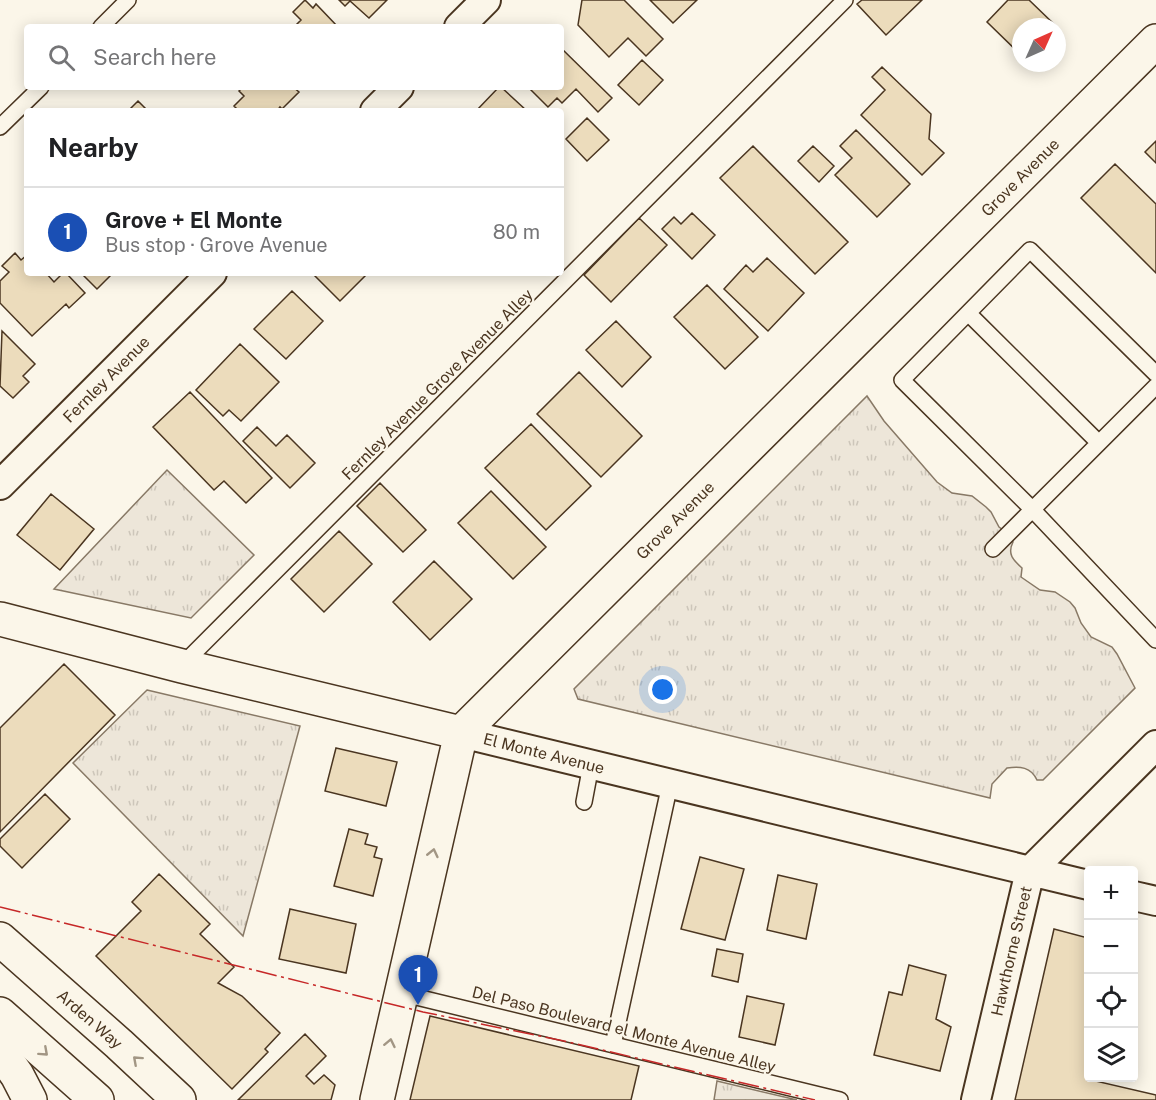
<!DOCTYPE html>
<meta charset="utf-8">
<style>
body{margin:0;font-family:"Public Sans",sans-serif;background:#f6f6f6;color:#202124}
.controls{position:absolute;right:18px;bottom:18px;display:grid;overflow:hidden;border-radius:6px;box-shadow:0 3px 15px #0003}
.controls button{width:54px;height:54px;display:grid;place-items:center;padding:0;border:0;border-bottom:2px solid #e0e0e0;background:#fff;color:#202124;font:30px sans-serif}
.compass{position:absolute;left:1012px;top:18px;width:54px;height:54px;border-radius:50%;background:#fff;box-shadow:0 3px 15px #0003;rotate:45deg}
.you{position:absolute;left:663px;top:690px;width:21px;height:21px;margin:-15px;border:4px solid #fff;border-radius:50%;background:#1a73e8;box-shadow:0 0 0 9px #1a73e833}
.badge{display:grid;place-items:center;width:39px;height:39px;border-radius:50%;background:#c62828;color:#fff;font-size:20px;font-weight:700}
.pin{position:absolute;translate:-50% -50px;filter:drop-shadow(0 2px 3px #0008)}
.pin::after{content:'';position:absolute;top:32px;width:21px;height:18px;background:inherit;clip-path:polygon(0 0,100% 0,50% 100%)}
.list{margin:0;padding:0;list-style:none}
h2{display:flex;justify-content:space-between;align-items:center;height:78px;margin:0;padding:0 24px;font-size:26px}
h2 small{font-size:20px;font-weight:400;color:#757577}
.list li{display:grid;grid-template-columns:39px 1fr auto;gap:18px;align-items:center;box-sizing:border-box;height:90px;padding:0 24px;border-top:2px solid #e0e0e0}
.list b{display:block;font-size:22px;white-space:nowrap}
.list p{margin:0;font-size:20px;white-space:nowrap;color:#757577}
.list em{font-size:20px;font-style:normal;color:#757577}
.icon{flex:none;width:33px;height:33px;fill:none;stroke:currentColor;stroke-width:2;stroke-linecap:round;stroke-linejoin:round}
.map{position:relative;flex:none;width:1156px;height:1100px;overflow:hidden}
.search{position:absolute;background:#fff;box-shadow:0 3px 15px #0003;left:24px;top:24px;width:540px;height:66px;display:flex;align-items:center;gap:15px;box-sizing:border-box;padding:0 21px;border-radius:6px;color:#757577;font-size:22px}
.panel{position:absolute;background:#fff;box-shadow:0 3px 15px #0003;left:24px;top:108px;width:540px;height:168px;border-radius:6px}
.map>svg:first-child{display:block}
.grass{fill:url(#grass-tufts);stroke:#887966;stroke-width:1.5}
.building{fill:#ecdcbc;stroke:#4a3520;stroke-width:1.5}
.lines{fill:none;stroke-linecap:round;stroke-linejoin:round}
.lane-casing{stroke:#4a3520;stroke-width:18}
.street-casing{stroke:#4a3520;stroke-width:32}
.secondary-casing{stroke:#4a3520;stroke-width:36}
.primary-casing{stroke:#4a3520;stroke-width:36}
.lane{stroke:#fbf6e9;stroke-width:15}
.street{stroke:#fbf6e9;stroke-width:28}
.secondary{stroke:#fbf6e9;stroke-width:33}
.primary{stroke:#fbf6e9;stroke-width:33}
.power{stroke:#c62828;stroke-width:1.5;stroke-dasharray:21 4.5 3 4.5;stroke-linecap:butt}
.oneway{stroke:#a29684}
.labels{text-anchor:middle;stroke-width:4.5;stroke-linejoin:round;paint-order:stroke}
.street-label{font-size:16px;fill:#4a3520;stroke:#fbf6e9}
</style>
<div class="map">
<svg width="1156" height="1100" viewBox="0 0 1156 1100">
<defs>
<pattern id="grass-tufts" width="24" height="20" patternUnits="userSpaceOnUse" patternTransform="scale(1.5)"><rect width="24" height="20" fill="#ede6d9"/><path d="M3 7l-1-3M5 7V3M7 7l1-3M15 17l-1-3M17 17v-4M19 17l1-3" fill="none" stroke="#cdc6ba"/></pattern>
</defs>
<rect width="100%" height="100%" fill="#fbf6e9"/>
<path class="grass" d="M 867,396 L 884,421 L 937,482 L 952,493 L 972,496 L 986,507 L 991,512 L 999,527 L 1010,535 L 1013,542 C 1007,554 1013,560 1022,568 L 1021,577 L 1040,590 L 1055,592 L 1070,602 L 1075,608 L 1081,623 L 1091,637 L 1112,647 L 1117,654 L 1135,688 L 1043,780 L 1037,780 C 1031,767 1020,766 1007,768 L 992,784 L 990,798 L 578,699 L 574,689 Z
M 167,470 L 254,555 L 191,618 L 54,589 Z
M 147,690 L 300,726 L 243,936 L 73,763 Z
M 717,1081 L 797,1100 L 714,1100 Z"/>
<path class="building" d="M 305,0 L 313,8 L 316,4 L 338,27 L 294,27 L 301,20 L 293,12 Z
M 339,0 L 387,0 L 369,18 L 350,1 L 345,6 Z
M 582,0 L 624,0 L 663,39 L 646,56 L 628,38 L 609,57 L 578,25 Z
M 650,0 L 697,0 L 673,23 Z
M 862,0 L 922,0 L 886,35 L 857,4 Z
M 1008,0 L 1029,0 L 1057,27 L 1021,27 L 1021,55 L 987,22 Z
M 561,48 L 612,98 L 598,112 L 576,89 L 562,103 L 557,98 L 548,107 L 528,87 L 561,87 Z
M 642,60 L 663,80 L 639,105 L 618,85 Z
M 882,67 L 931,114 L 929,139 L 944,153 L 922,175 L 861,115 L 885,90 L 872,77 Z
M 243,87 L 293,87 L 299,92 L 282,109 L 280,107 L 277,111 L 239,111 L 234,106 L 244,96 L 239,91 Z
M 499,87 L 501,87 L 527,111 L 476,111 Z
M 138,101 L 148,111 L 128,111 Z
M 587,118 L 609,140 L 587,161 L 566,139 Z
M 856,130 L 910,184 L 877,217 L 835,175 L 852,158 L 840,146 Z
M 1156,141 L 1156,163 L 1145,152 Z
M 753,146 L 848,242 L 815,274 L 720,178 Z
M 813,146 L 834,166 L 819,182 L 798,161 Z
M 1115,164 L 1156,204 L 1156,273 L 1081,198 Z
M 692,213 L 715,235 L 692,259 L 662,229 L 674,217 L 681,224 Z
M 639,218 L 667,245 L 611,302 L 584,275 Z
M 15,253 L 21,260 L 27,255 L 27,273 L 46,273 L 54,282 L 63,273 L 66,273 L 85,293 L 69,308 L 66,304 L 32,336 L 0,303 L 0,281 L 9,272 L 2,266 Z
M 767,258 L 804,293 L 768,331 L 724,289 L 746,265 L 753,272 Z
M 81,273 L 113,273 L 97,289 Z
M 312,273 L 368,273 L 340,301 Z
M 707,285 L 758,337 L 725,369 L 674,317 Z
M 292,291 L 323,321 L 286,359 L 254,329 Z
M 616,321 L 651,357 L 622,387 L 586,350 Z
M 2,331 L 35,364 L 23,376 L 29,382 L 13,398 L 0,386 Z
M 240,344 L 279,382 L 241,421 L 229,410 L 223,416 L 196,390 Z
M 579,372 L 642,436 L 601,477 L 537,414 Z
M 190,392 L 272,478 L 246,503 L 224,481 L 214,490 L 153,427 Z
M 531,424 L 591,486 L 546,530 L 485,468 Z
M 257,427 L 276,446 L 287,435 L 315,463 L 290,488 L 243,441 Z
M 380,483 L 426,530 L 403,552 L 357,506 Z
M 491,491 L 546,547 L 513,579 L 458,523 Z
M 51,494 L 94,529 L 60,570 L 17,535 Z
M 339,531 L 372,564 L 324,612 L 291,579 Z
M 434,561 L 472,599 L 430,640 L 393,602 Z
M 64,664 L 115,715 L 0,832 L 0,728 Z
M 336,748 L 397,762 L 386,806 L 325,791 Z
M 45,794 L 70,819 L 22,868 L 0,846 L 0,839 Z
M 349,829 L 368,834 L 365,844 L 377,847 L 374,857 L 382,859 L 373,896 L 334,886 Z
M 700,857 L 744,869 L 725,940 L 681,929 Z
M 159,874 L 210,924 L 200,934 L 234,967 L 218,983 L 242,996 L 280,1033 L 265,1049 L 268,1052 L 232,1089 L 96,956 L 141,911 L 132,902 Z
M 778,875 L 817,884 L 806,939 L 767,930 Z
M 290,909 L 356,924 L 346,973 L 279,959 Z
M 1054,929 L 1088,938 L 1088,1078 L 1091,1078 L 1091,1080 L 1156,1095 L 1156,1100 L 1015,1100 Z
M 717,949 L 743,954 L 738,982 L 712,976 Z
M 909,965 L 946,975 L 936,1019 L 951,1027 L 940,1071 L 874,1055 L 889,992 L 902,995 Z
M 747,996 L 784,1004 L 775,1045 L 739,1037 Z
M 430,1016 L 639,1066 L 631,1100 L 410,1100 Z
M 305,1034 L 326,1056 L 306,1076 L 314,1084 L 324,1075 L 335,1085 L 331,1100 L 238,1100 Z"/>
<g class="lines">
<g class="lane-casing">
<path id="lane" d="M 101,27 L 128,0
M 0,127 L 41,87
M 968,313 L 1099,443
M 1156,374 L 1030,250 L 902,380 L 1033,510 L 1156,640
M 993,549 L 1156,386
M 182,665 L 845,0
M 584,802 L 591,765
M 400,993 L 840,1100
M 613,1045 L 670,784"/>
</g>
<g class="street-casing">
<path id="street" d="M 459,27 L 486,0
M 375,111 L 399,87
M 0,485 L 212,273
M 461,733 L 1088,885
M 1134,896 L 1156,901
M 976,1100 L 1030,871 L 1156,745"/>
</g>
<g class="secondary-casing">
<path id="secondary" d="M 0,619 L 182,666 L 461,733
M 0,1051 L 17,1075 L 30,1100
M 377,1100 L 461,733 L 1156,41"/>
</g>
<g class="primary-casing">
<path id="primary" d="M 0,939 L 119,1044 L 179,1100
M 0,1014 L 97,1100"/>
</g>
<use href="#lane" class="lane"/>
<use href="#street" class="street"/>
<use href="#secondary" class="secondary"/>
<use href="#primary" class="primary"/>
<path class="power" d="M 0,907 L 423,1012 L 564,1041 L 815,1100"/>
</g>
<defs><path id="oneway-chevron" d="M-2-3.5L2.5 0L-2 3.5" fill="none" stroke-width="1.6" stroke-linecap="round" stroke-linejoin="round" transform="scale(1.5)"/></defs>
<g class="oneway">
<use href="#oneway-chevron" transform="translate(433 853) rotate(-77)"/>
<use href="#oneway-chevron" transform="translate(390 1043) rotate(-78)"/>
<use href="#oneway-chevron" transform="translate(44 1052) rotate(42)"/>
<use href="#oneway-chevron" transform="translate(137 1060) rotate(-138)"/>
</g>
<g class="labels">
<g class="street-label">
<text transform="translate(1020 177) rotate(-45)" y="6">Grove Avenue</text>
<text transform="translate(106 379) rotate(-45)" y="6">Fernley Avenue</text>
<text transform="translate(437 384) rotate(-45)" y="6">Fernley Avenue Grove Avenue Alley</text>
<text transform="translate(675 520) rotate(-45)" y="6">Grove Avenue</text>
<text transform="translate(544 753) rotate(14)" y="6">El Monte Avenue</text>
<text transform="translate(1011 951) rotate(-77)" y="6">Hawthorne Street</text>
<text transform="translate(90 1019) rotate(41)" y="6">Arden Way</text>
<text transform="translate(624 1029) rotate(14)" y="6">Del Paso Boulevard el Monte Avenue Alley</text>
</g>
</g>
</svg>
<div class="controls">
<button>+</button>
<button>−</button>
<button><svg class="icon" aria-label="locate" viewBox="0 0 24 24"><circle cx="12" cy="12" r="6"/><path d="M12 2v4M12 18v4M2 12h4M18 12h4"/></svg></button>
<button><svg class="icon" aria-label="layers" viewBox="0 0 24 24"><path d="M12 4l9 5-9 5-9-5zM3 14l9 5 9-5"/></svg></button>
</div>
<svg class="compass" viewBox="-18 -18 36 36"><path d="M0-13l5 13h-10z" fill="#e53935"/><path d="M0 13l5-13h-10z" fill="#757577"/></svg>
<div class="you"></div>
<div class="pin badge" style="left:418px;top:1005px;background:#1a4fb4">1</div>
<div class="search"><svg class="icon" aria-label="search" viewBox="0 0 24 24"><circle cx="10" cy="10" r="6"/><path d="M15 15l6 6"/></svg>Search here</div>
<section class="panel">
<h2>Nearby<small></small></h2>
<ul class="list">
<li><span class="badge" style="background:#1a4fb4">1</span><div><b>Grove + El Monte</b><p>Bus stop · Grove Avenue</p></div><em>80 m</em></li>
</ul>
</section>
</div>
